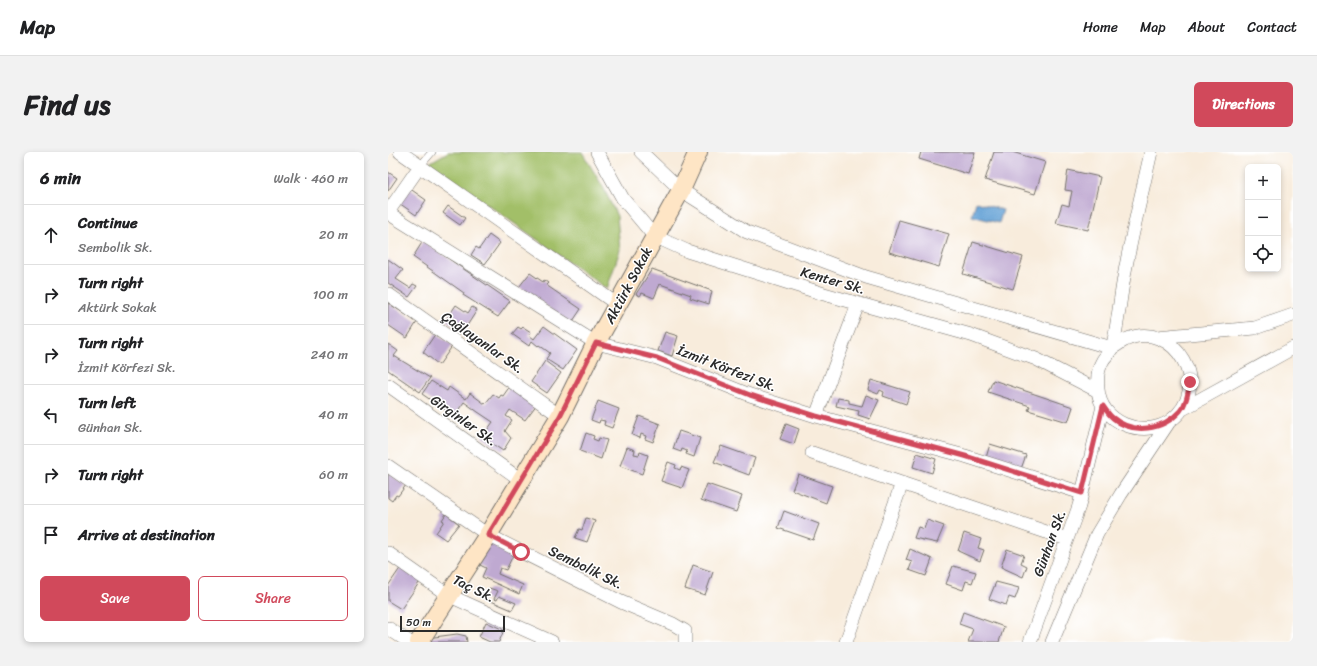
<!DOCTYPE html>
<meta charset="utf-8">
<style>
body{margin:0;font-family:Sriracha,sans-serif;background:#f2f2f2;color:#202124}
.controls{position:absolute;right:12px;top:12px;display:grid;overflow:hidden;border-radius:6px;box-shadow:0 2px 6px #0003}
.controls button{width:36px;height:36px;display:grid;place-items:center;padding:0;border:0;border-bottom:1px solid #e0e0e0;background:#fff;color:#202124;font:20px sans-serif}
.scale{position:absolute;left:12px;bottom:10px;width:105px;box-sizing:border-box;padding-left:4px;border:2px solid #2b2b2b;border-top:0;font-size:11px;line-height:14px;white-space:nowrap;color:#2b2b2b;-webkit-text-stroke:3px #fff;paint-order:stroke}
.stop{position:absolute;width:12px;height:12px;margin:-9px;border:3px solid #d1495b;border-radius:50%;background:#fff}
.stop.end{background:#d1495b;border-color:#fff;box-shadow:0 1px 4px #0008}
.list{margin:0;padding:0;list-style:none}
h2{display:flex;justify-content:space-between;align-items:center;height:52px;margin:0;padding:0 16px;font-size:17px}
h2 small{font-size:13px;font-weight:400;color:#757577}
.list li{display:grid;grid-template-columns:26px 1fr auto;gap:12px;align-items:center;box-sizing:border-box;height:60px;padding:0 16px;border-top:1px solid #e0e0e0}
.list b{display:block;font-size:15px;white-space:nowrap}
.list p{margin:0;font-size:13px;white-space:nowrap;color:#757577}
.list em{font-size:13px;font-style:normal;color:#757577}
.actions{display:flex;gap:8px;padding:12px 16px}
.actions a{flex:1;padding:9px 0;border:1px solid #d1495b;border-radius:6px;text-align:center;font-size:14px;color:#d1495b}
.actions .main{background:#d1495b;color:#fff}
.icon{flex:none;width:22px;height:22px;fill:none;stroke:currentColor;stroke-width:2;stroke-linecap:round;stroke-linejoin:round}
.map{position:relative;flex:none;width:905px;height:490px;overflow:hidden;border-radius:6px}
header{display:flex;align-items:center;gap:24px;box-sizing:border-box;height:56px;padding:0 20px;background:#fff;border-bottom:1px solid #e0e0e0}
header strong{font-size:19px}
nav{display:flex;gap:22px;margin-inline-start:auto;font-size:14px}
.intro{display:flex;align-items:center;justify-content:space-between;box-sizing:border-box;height:96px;padding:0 24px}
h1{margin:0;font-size:28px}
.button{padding:10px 18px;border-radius:6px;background:#d1495b;color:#fff;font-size:14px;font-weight:700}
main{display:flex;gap:24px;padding:0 24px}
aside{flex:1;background:#fff;border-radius:6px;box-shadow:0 2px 6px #0003}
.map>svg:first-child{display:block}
.green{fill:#a2bf67;stroke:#667549}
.water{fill:#64a1d5;stroke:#486680}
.building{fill:#bfa9d1}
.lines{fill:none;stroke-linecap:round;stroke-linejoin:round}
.lane-casing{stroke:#736f69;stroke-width:8}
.street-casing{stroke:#736f69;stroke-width:14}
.secondary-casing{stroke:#736f69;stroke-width:20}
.lane{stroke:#fff;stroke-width:7}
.street{stroke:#fff;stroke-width:13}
.secondary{stroke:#fee5c5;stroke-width:18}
.route{stroke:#d1495b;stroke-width:5}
.labels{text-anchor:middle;stroke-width:3;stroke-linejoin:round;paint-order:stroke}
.street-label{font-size:14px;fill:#2b2b2b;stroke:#fff}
</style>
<header>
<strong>Map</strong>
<nav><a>Home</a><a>Map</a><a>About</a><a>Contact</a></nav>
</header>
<div class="intro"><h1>Find us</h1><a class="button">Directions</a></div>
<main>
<aside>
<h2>6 min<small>Walk · 460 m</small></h2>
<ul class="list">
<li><svg class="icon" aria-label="ahead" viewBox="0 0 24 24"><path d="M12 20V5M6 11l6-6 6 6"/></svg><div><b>Continue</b><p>Sembolik Sk.</p></div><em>20 m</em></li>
<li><svg class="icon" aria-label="right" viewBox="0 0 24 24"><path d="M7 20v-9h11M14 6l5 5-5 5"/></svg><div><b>Turn right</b><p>Aktürk Sokak</p></div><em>100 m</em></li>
<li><svg class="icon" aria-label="right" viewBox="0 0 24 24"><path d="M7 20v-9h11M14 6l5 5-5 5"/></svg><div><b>Turn right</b><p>İzmit Körfezi Sk.</p></div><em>240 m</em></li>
<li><svg class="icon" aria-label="left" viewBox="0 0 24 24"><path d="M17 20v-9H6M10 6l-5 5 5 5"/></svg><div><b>Turn left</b><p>Günhan Sk.</p></div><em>40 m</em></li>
<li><svg class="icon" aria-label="right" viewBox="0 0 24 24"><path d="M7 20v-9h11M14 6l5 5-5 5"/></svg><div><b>Turn right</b></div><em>60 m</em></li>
<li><svg class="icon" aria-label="arrive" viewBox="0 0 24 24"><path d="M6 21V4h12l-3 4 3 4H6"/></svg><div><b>Arrive at destination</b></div></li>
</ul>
<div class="actions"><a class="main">Save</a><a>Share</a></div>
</aside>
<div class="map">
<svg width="905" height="490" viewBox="0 0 905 490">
<rect width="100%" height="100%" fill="#fff"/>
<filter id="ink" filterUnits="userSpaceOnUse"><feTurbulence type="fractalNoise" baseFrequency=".025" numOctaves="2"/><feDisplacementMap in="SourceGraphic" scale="8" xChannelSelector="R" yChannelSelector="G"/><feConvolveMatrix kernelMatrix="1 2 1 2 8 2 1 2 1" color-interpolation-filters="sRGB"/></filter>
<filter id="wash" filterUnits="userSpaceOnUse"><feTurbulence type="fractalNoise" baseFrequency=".012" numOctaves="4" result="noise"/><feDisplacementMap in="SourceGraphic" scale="16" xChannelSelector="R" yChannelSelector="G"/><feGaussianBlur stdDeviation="0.9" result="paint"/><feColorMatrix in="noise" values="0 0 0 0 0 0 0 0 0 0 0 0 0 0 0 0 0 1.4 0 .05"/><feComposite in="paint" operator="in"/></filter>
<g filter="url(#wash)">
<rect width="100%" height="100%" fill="#f8ecdc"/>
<path class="green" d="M 60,0 L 194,0 L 215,35 L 229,64 L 232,98 L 219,137 L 41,11 Z"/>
<path class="water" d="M 588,50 L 615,58 L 611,71 L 584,64 Z"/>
<g id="blocks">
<path class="building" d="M 533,0 L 587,0 L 580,22 L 531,7 Z
M 606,0 L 624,0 L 657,10 L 647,42 L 597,28 Z
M 680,18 L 712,25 L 700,78 L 668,71 L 674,52 L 681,54 L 684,39 L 677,38 Z
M 0,20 L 9,26 L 0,39 Z
M 21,36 L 38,48 L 28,63 L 11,51 Z
M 60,54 L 77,66 L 72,73 L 55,61 Z
M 511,68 L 561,82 L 551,115 L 501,100 Z
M 101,83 L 112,91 L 97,112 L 83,103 L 88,95 L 91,97 Z
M 35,89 L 122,149 L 110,165 L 75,143 L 76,141 L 25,105 Z
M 585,90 L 635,105 L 625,137 L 575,122 Z
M 0,107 L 15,118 L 8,127 L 22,136 L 25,132 L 29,134 L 21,145 L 0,131 Z
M 264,117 L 324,139 L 321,152 L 302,146 L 303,143 L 272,132 L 266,146 L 254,141 L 252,144 L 248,142 Z
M 142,121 L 155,130 L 156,128 L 160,131 L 158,133 L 193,157 L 183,172 L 131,135 Z
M 0,151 L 29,170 L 19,186 L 0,173 Z
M 68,153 L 80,161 L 84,155 L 89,158 L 75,180 L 58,168 Z
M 156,174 L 189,198 L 175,218 L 158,207 L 162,201 L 151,193 L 150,194 L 144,189 L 141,194 L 124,182 L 130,175 L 133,177 L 135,175 L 143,180 L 141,183 L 146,187 Z
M 277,180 L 290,184 L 284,204 L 270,199 Z
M 48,181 L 65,193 L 51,213 L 35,200 Z
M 0,192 L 10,199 L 6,204 L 42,226 L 32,240 L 0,218 Z
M 157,209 L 173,221 L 159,241 L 143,230 Z
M 483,228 L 522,240 L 518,252 L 495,244 L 496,240 L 492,238 L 490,242 L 480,238 Z
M 605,228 L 685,255 L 680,270 L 640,258 L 642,254 L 600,240 Z
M 43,229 L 59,239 L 61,235 L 78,247 L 82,241 L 97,252 L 105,242 L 111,246 L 113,243 L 115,244 L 122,234 L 149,252 L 137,268 L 122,258 L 118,264 L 124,268 L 117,279 L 123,286 L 115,299 L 94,285 L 105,270 L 90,260 L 76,250 L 66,264 L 34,242 Z
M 478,243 L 491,248 L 482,267 L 470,263 L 471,259 L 448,254 L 450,246 L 461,248 L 461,251 L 474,254 Z
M 210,249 L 231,257 L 224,276 L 216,273 L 217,269 L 212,268 L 211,271 L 203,268 Z
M 251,264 L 272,272 L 265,290 L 257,287 L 258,284 L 253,282 L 252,286 L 244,283 Z
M 398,272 L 411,277 L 406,292 L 392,287 Z
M 291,279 L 312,286 L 306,305 L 298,302 L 299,299 L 294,297 L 293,300 L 285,297 Z
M 198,281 L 206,284 L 205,287 L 210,289 L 211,286 L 219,288 L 213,307 L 192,299 Z
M 602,292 L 638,303 L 633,317 L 598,306 Z
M 333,294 L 367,306 L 361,323 L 326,310 Z
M 239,295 L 247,298 L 246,302 L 251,303 L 252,300 L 260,303 L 254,322 L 232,314 Z
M 529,301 L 548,307 L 544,321 L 525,315 Z
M 280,310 L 288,313 L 287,316 L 292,318 L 293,315 L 301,318 L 294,336 L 273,329 Z
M 0,321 L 18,333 L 10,344 L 8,343 L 4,349 L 0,346 Z
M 410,322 L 444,334 L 438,351 L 404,338 Z
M 319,332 L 354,344 L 348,360 L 313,348 Z
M 396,359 L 431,372 L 425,388 L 390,376 Z
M 58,362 L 71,372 L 58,388 L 48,381 L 56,369 L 54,368 Z
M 198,366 L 207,369 L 199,390 L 187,386 L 191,377 L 194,378 Z
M 539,368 L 556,374 L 549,391 L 526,386 L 530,375 L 536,377 Z
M 576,381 L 593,387 L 590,396 L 596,398 L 592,409 L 570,399 Z
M 101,388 L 127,399 L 118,418 L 112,416 L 110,422 L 135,433 L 131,442 L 94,425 L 98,416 L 86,410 Z
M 522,397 L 544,407 L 538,424 L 521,418 L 524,410 L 518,408 Z
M 619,397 L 636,403 L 633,411 L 639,414 L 635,425 L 613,415 Z
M 305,413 L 325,420 L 317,443 L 297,437 Z
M 565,414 L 588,420 L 584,431 L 578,429 L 575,438 L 558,432 Z
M 13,415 L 33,428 L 13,457 L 0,449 L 0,434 Z
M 608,430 L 631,436 L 627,447 L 621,445 L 618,453 L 601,447 Z
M 101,436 L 110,439 L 106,447 L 109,448 L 111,444 L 128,451 L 124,458 L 96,446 Z
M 575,460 L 616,475 L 611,490 L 580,490 L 585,477 L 571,472 Z
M 98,470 L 116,478 L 111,490 L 102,490 L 91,485 Z
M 69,482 L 78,484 L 79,490 L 39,490 L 39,486 Z"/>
</g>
</g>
<g filter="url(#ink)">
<use href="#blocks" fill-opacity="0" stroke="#736f69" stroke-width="1"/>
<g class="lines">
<g class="lane-casing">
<path id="lane" d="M 32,14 L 44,0"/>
</g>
<g class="street-casing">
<path id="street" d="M 12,0 L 230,153
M 209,0 L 235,47 L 266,84 L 299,99 L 436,142 L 583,183 L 648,207 L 710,239
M 253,0 L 293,38 L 359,80 L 478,125 L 724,196
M 0,60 L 32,14
M 0,61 L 208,191 L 269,206 L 362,243 L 428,264 L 577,304 L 694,341
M 0,142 L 172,264
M 769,185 L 867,176 L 905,163
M 724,196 C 729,193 733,190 737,188 C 787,165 827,237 782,269 C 755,287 712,271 710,237 C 709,228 710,216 715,208 C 718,203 724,199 725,193 C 731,165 733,137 739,109 C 746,73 755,36 763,0
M 0,233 L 133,328
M 793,258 L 905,196
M 428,264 L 470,152
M 424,301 L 679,387
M 0,314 L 100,383 L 233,450 L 285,472 L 297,479 L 297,490
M 0,401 L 60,443 L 164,490
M 0,476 L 21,490
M 458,490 L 514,331
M 642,490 L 691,354 L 715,254
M 664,490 L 709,382 L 733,342 L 781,270"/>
</g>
<g class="secondary-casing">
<path id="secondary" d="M 31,490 L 100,383 L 172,264 L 208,191 L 293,38 L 310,0"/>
</g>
<use href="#lane" class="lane"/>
<use href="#street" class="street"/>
<use href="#secondary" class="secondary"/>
</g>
</g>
<g class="lines" filter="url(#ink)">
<path class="route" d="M 133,400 L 100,383 L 172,264 L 208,191 L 269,206 L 362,243 L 428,264 L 577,304 L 694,341 L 715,254 C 718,258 721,263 725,266 C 745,283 775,278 792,259 C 799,251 800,240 802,230"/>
</g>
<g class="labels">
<g class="street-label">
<text transform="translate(445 128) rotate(16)" y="5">Kenter Sk.</text>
<text transform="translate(240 133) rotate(-62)" y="5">Aktürk Sokak</text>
<text transform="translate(95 190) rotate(35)" y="5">Çağlayanlar Sk.</text>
<text transform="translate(339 216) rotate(21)" y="5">İzmit Körfezi Sk.</text>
<text transform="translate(76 268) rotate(35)" y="5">Girginler Sk.</text>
<text transform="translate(661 391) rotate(-70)" y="5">Günhan Sk.</text>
<text transform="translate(198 415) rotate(26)" y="5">Sembolik Sk.</text>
<text transform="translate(86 436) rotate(26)" y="5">Taç Sk.</text>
</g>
</g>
</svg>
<div class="controls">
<button>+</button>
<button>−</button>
<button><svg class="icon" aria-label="locate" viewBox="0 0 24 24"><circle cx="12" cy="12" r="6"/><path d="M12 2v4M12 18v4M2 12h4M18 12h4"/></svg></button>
</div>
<div class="scale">50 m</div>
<div class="stop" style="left:133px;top:400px"></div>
<div class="stop end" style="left:802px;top:230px"></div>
</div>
</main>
